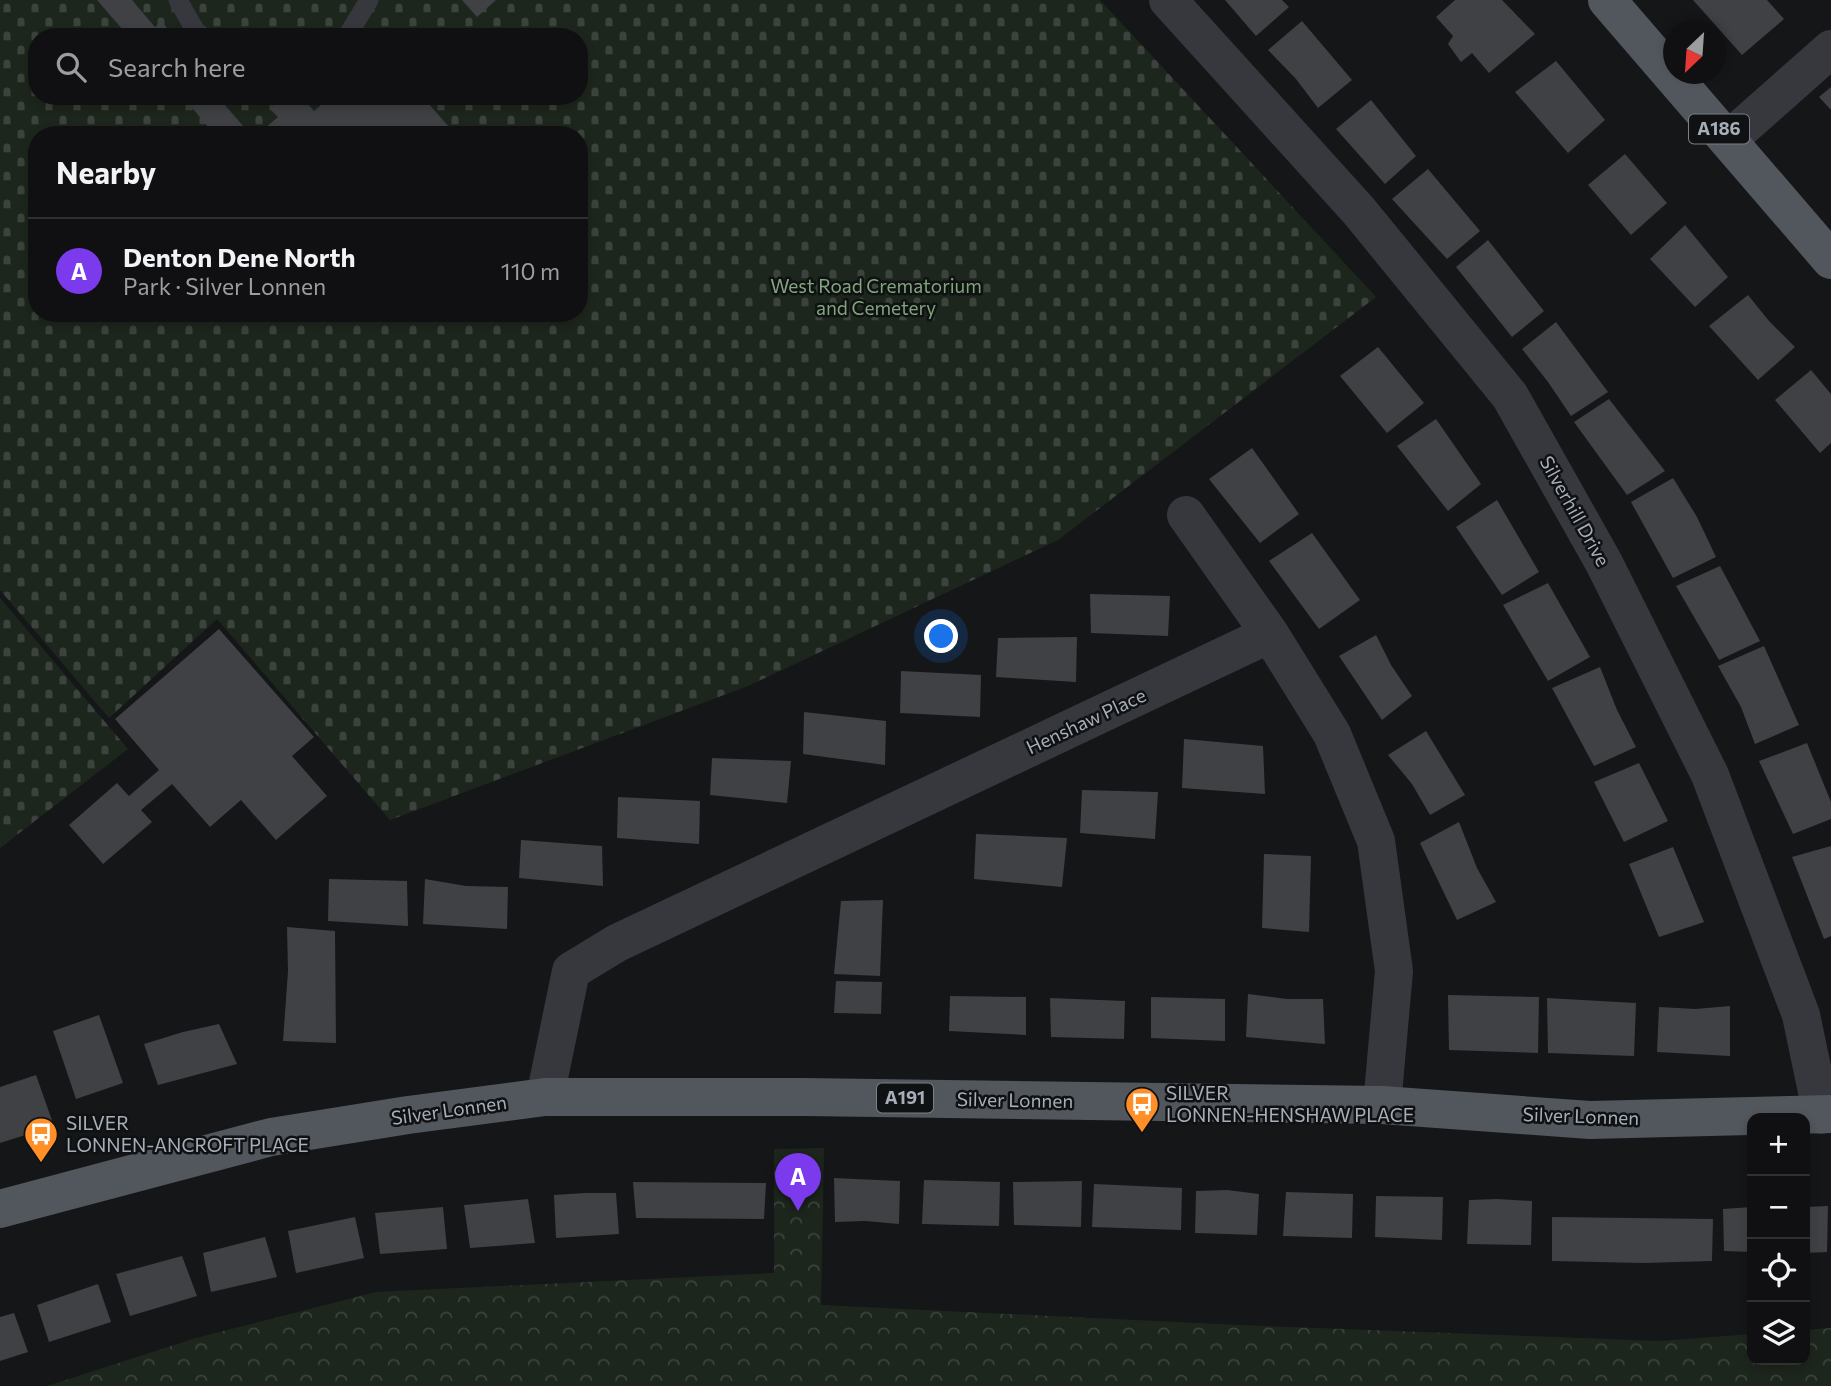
<!DOCTYPE html>
<meta charset="utf-8">
<style>
body{margin:0;font-family:Commissioner,sans-serif;background:#1e1e20;color:#f1f3f6}
.controls{position:absolute;right:21px;bottom:21px;display:grid;overflow:hidden;border-radius:14px;box-shadow:0 4px 10px #0003}
.controls button{width:63px;height:63px;display:grid;place-items:center;padding:0;border:0;border-bottom:2px solid #303032;background:#101012;color:#f1f3f6;font:35px sans-serif}
.compass{position:absolute;left:1663px;top:21px;width:63px;height:63px;border-radius:50%;background:#101012;box-shadow:0 4px 10px #0003;rotate:205deg}
.you{position:absolute;left:942px;top:637px;width:24px;height:24px;margin:-18px;border:5px solid #fff;border-radius:50%;background:#1a73e8;box-shadow:0 0 0 10px #1a73e833}
.badge{display:grid;place-items:center;width:46px;height:46px;border-radius:50%;background:#7c3aed;color:#fff;font-size:23px;font-weight:700}
.pin{position:absolute;translate:-50% -58px;filter:drop-shadow(0 2px 4px #0008)}
.pin::after{content:'';position:absolute;top:37px;width:24px;height:21px;background:inherit;clip-path:polygon(0 0,100% 0,50% 100%)}
.list{margin:0;padding:0;list-style:none}
h2{display:flex;justify-content:space-between;align-items:center;height:91px;margin:0;padding:0 28px;font-size:30px}
h2 small{font-size:23px;font-weight:400;color:#9c9d9f}
.list li{display:grid;grid-template-columns:46px 1fr auto;gap:21px;align-items:center;box-sizing:border-box;height:105px;padding:0 28px;border-top:2px solid #303032}
.list b{display:block;font-size:26px;white-space:nowrap}
.list p{margin:0;font-size:23px;white-space:nowrap;color:#9c9d9f}
.list em{font-size:23px;font-style:normal;color:#9c9d9f}
.icon{flex:none;width:38px;height:38px;fill:none;stroke:currentColor;stroke-width:2;stroke-linecap:round;stroke-linejoin:round}
.map{position:relative;flex:none;width:1831px;height:1386px;overflow:hidden}
.search{position:absolute;background:#101012;box-shadow:0 4px 10px #0003;left:28px;top:28px;width:560px;height:77px;display:flex;align-items:center;gap:18px;box-sizing:border-box;padding:0 24px;border-radius:28px;color:#9c9d9f;font-size:26px}
.panel{position:absolute;background:#101012;box-shadow:0 4px 10px #0003;left:28px;top:126px;width:560px;height:196px;border-radius:28px}
.map>svg:first-child{display:block}
.cemetery{fill:url(#cemetery-stones);fill-rule:evenodd}
.park{fill:url(#park-crowns)}
.building{fill:#3f4145}
.lines{fill:none;stroke-linecap:round;stroke-linejoin:round}
.service{stroke:#36383d;stroke-width:19}
.minor{stroke:#36383d;stroke-width:38}
.primary{stroke:#52565d;stroke-width:38}
.labels{text-anchor:middle;stroke-width:5;stroke-linejoin:round;paint-order:stroke}
.shield{fill:#101113;stroke:#798087;stroke-width:2}
.shield-label{font-size:18px;font-weight:bold;fill:#a6afb9}
.park-label{font-size:19px;fill:#80a67b;stroke:#101113}
.street-label{font-size:19px;fill:#a6afb9;stroke:#101113}
.poi-label{font-size:19px;fill:#a6afb9;stroke:#101113;text-anchor:start}
</style>
<div class="map">
<svg width="1831" height="1386" viewBox="0 0 1831 1386">
<defs>
<pattern id="cemetery-stones" width="16" height="16" patternUnits="userSpaceOnUse" patternTransform="scale(1.75)"><rect width="16" height="16" fill="#1d261d"/><path d="M2 7V4a2 2 0 0 1 4 0v3zM10 15v-3a2 2 0 0 1 4 0v3z" fill="#3b433c"/></pattern>
<pattern id="park-crowns" width="20" height="18" patternUnits="userSpaceOnUse" patternTransform="scale(1.75)"><rect width="20" height="18" fill="#1d261d"/><path d="M2 6a3 3 0 1 1 6 0M12 15a3 3 0 1 1 6 0" fill="none" stroke="#3b433c"/></pattern>
</defs>
<rect width="100%" height="100%" fill="#151618"/>
<path class="cemetery" d="M 0,0 L 1100,0 L 1376,297 L 1058,540 L 748,686 L 390,820 L 217,619 L 109,718 L 0,590 ZM 37,37 L 579,37 L 579,96 L 37,96 ZM 37,135 L 579,135 L 579,313 L 37,313 Z
M 0,598 L 128,749 L 0,848 Z"/>
<path class="park" d="M 824,1148 L 821,1305 L 1239,1325 L 1660,1341 L 1752,1334 L 1752,1360 L 1805,1360 L 1805,1330 L 1831,1328 L 1831,1386 L 47,1386 L 196,1338 L 376,1292 L 774,1273 L 774,1149 Z"/>
<path class="building" d="M 97,0 L 132,0 L 155,27 L 161,21 L 175,37 L 129,37 Z
M 462,0 L 496,0 L 477,17 Z
M 1225,0 L 1282,0 L 1289,7 L 1256,36 Z
M 1455,0 L 1502,0 L 1535,34 L 1489,73 L 1472,53 L 1461,62 L 1448,44 L 1453,36 L 1436,17 Z
M 1693,0 L 1767,0 L 1784,19 L 1742,55 Z
M 1302,21 L 1352,80 L 1318,108 L 1296,79 L 1268,50 Z
M 1556,61 L 1605,120 L 1568,153 L 1515,92 Z
M 1831,87 L 1831,110 L 1819,97 Z
M 182,96 L 217,96 L 251,135 L 215,135 Z
M 284,96 L 301,96 L 314,111 L 331,96 L 422,96 L 456,135 L 257,135 L 278,117 L 270,109 Z
M 1371,100 L 1416,156 L 1385,184 L 1336,129 Z
M 1625,154 L 1667,203 L 1631,235 L 1588,185 Z
M 1428,169 L 1480,231 L 1447,259 L 1392,199 Z
M 1685,225 L 1728,277 L 1695,307 L 1650,259 Z
M 1488,240 L 1544,311 L 1512,337 L 1456,267 Z
M 1748,295 L 1769,321 L 1795,347 L 1758,380 L 1709,326 Z
M 1556,322 L 1608,392 L 1571,416 L 1548,382 L 1522,349 Z
M 1378,347 L 1424,403 L 1387,433 L 1340,376 Z
M 1811,370 L 1831,394 L 1831,443 L 1820,453 L 1775,400 Z
M 1609,399 L 1665,471 L 1627,495 L 1574,422 Z
M 1436,419 L 1481,484 L 1448,511 L 1397,446 Z
M 1252,448 L 1299,514 L 1260,543 L 1209,479 Z
M 1673,478 L 1697,517 L 1716,557 L 1673,578 L 1631,502 Z
M 1497,500 L 1539,572 L 1502,595 L 1456,527 Z
M 1312,533 L 1360,600 L 1319,629 L 1269,561 Z
M 1720,566 L 1760,641 L 1719,660 L 1676,586 Z
M 1548,583 L 1590,657 L 1548,681 L 1503,605 Z
M 1090,594 L 1170,596 L 1168,636 L 1091,633 Z
M 219,629 L 314,737 L 292,756 L 327,796 L 276,840 L 241,800 L 210,827 L 172,784 L 141,810 L 152,822 L 103,864 L 69,825 L 117,783 L 129,796 L 159,770 L 115,719 Z
M 1376,635 L 1391,665 L 1412,696 L 1382,720 L 1339,656 Z
M 1077,637 L 1076,682 L 996,677 L 998,638 Z
M 1764,646 L 1799,725 L 1755,744 L 1741,707 L 1718,666 Z
M 1600,667 L 1617,710 L 1636,747 L 1594,766 L 1552,688 Z
M 901,671 L 981,675 L 980,717 L 900,713 Z
M 804,712 L 886,721 L 885,765 L 803,754 Z
M 1426,731 L 1465,795 L 1430,815 L 1412,784 L 1388,755 Z
M 1184,739 L 1263,746 L 1265,794 L 1182,788 Z
M 1807,743 L 1831,802 L 1831,819 L 1793,834 L 1759,761 Z
M 712,758 L 791,761 L 787,803 L 710,795 Z
M 1639,763 L 1668,821 L 1624,842 L 1594,782 Z
M 1082,790 L 1158,792 L 1155,839 L 1080,833 Z
M 618,797 L 700,801 L 699,844 L 617,838 Z
M 1459,822 L 1477,868 L 1496,902 L 1457,920 L 1420,843 Z
M 976,834 L 1067,838 L 1062,887 L 974,879 Z
M 521,840 L 602,846 L 603,886 L 519,878 Z
M 1831,846 L 1831,936 L 1824,939 L 1792,857 Z
M 1673,847 L 1704,922 L 1659,937 L 1629,864 Z
M 1264,854 L 1311,856 L 1309,932 L 1262,928 Z
M 329,879 L 407,881 L 408,926 L 328,921 Z
M 425,879 L 466,886 L 508,887 L 507,929 L 423,924 Z
M 883,900 L 880,976 L 834,974 L 841,901 Z
M 287,927 L 335,931 L 336,1043 L 283,1041 L 288,971 Z
M 836,981 L 882,982 L 881,1014 L 834,1013 Z
M 1248,994 L 1287,999 L 1323,999 L 1325,1044 L 1246,1037 Z
M 1448,995 L 1539,997 L 1538,1053 L 1449,1050 Z
M 950,996 L 1026,997 L 1026,1035 L 949,1031 Z
M 1151,997 L 1225,999 L 1225,1041 L 1151,1038 Z
M 1050,998 L 1125,1001 L 1124,1039 L 1051,1037 Z
M 1547,998 L 1636,1003 L 1634,1056 L 1548,1053 Z
M 1730,1006 L 1730,1056 L 1657,1052 L 1659,1007 L 1695,1009 Z
M 99,1015 L 123,1083 L 76,1099 L 53,1031 Z
M 219,1024 L 237,1064 L 158,1085 L 144,1044 L 183,1032 Z
M 36,1075 L 54,1126 L 0,1143 L 0,1087 Z
M 834,1178 L 900,1181 L 899,1224 L 865,1221 L 835,1222 Z
M 924,1180 L 1000,1182 L 999,1226 L 922,1224 Z
M 1082,1181 L 1081,1227 L 1014,1225 L 1013,1182 Z
M 633,1182 L 766,1183 L 764,1219 L 636,1218 Z
M 1094,1184 L 1182,1188 L 1181,1230 L 1092,1227 Z
M 1227,1190 L 1259,1194 L 1257,1235 L 1195,1233 L 1196,1191 Z
M 1286,1192 L 1353,1194 L 1352,1238 L 1283,1236 Z
M 585,1193 L 616,1193 L 619,1234 L 556,1238 L 554,1195 Z
M 1376,1196 L 1443,1197 L 1442,1240 L 1375,1237 Z
M 528,1199 L 535,1243 L 470,1248 L 464,1205 Z
M 1497,1199 L 1532,1201 L 1531,1245 L 1467,1244 L 1469,1200 Z
M 1828,1206 L 1827,1252 L 1805,1253 L 1805,1207 Z
M 443,1207 L 447,1249 L 380,1254 L 375,1213 Z
M 1752,1207 L 1752,1252 L 1724,1251 L 1723,1209 Z
M 355,1217 L 364,1258 L 296,1273 L 288,1231 Z
M 1552,1217 L 1713,1219 L 1712,1261 L 1643,1263 L 1552,1261 Z
M 265,1237 L 277,1277 L 211,1292 L 203,1253 Z
M 182,1256 L 197,1296 L 130,1316 L 116,1274 Z
M 98,1284 L 111,1322 L 49,1342 L 37,1305 Z
M 14,1313 L 28,1352 L 0,1361 L 0,1317 Z"/>
<g class="lines">
<path class="service" d="M 178,0 L 195,30 L 203,37
M 345,37 L 349,33 L 369,0"/>
<path class="minor" d="M 1168,0 L 1359,211 L 1510,396 L 1604,563 L 1710,775 L 1801,1015 L 1822,1115
M 1728,140 L 1831,49
M 1186,515 L 1270,634 L 1332,734 L 1376,841 L 1394,971 L 1382,1105
M 545,1097 L 571,971 L 617,943 L 1270,634"/>
<path class="primary" d="M 1607,0 L 1831,260
M 0,1209 L 271,1137 L 408,1115 L 545,1097 L 804,1097 L 1382,1105 L 1590,1120 L 1831,1114"/>
</g>
<defs>
<g id="bus-pin" transform="scale(1.75)"><path d="M0 17L-7.5 6A9.5 9.5 0 1 1 7.5 6Z" fill="#ff8f26" stroke="#101113"/><path d="M-5-6H5V4H4V6H2V4H-2V6H-4V4H-5ZM-3.5-4V0h7V-4ZM-3.5 1.2v1.5H-2V1.2ZM2 1.2v1.5H3.5V1.2Z" fill="#fff"/></g>
</defs>
<g fill-rule="evenodd">
<use href="#bus-pin" x="1142" y="1104"/>
<use href="#bus-pin" x="41" y="1134"/>
</g>
<g class="labels">
<g class="shield">
<rect x="1689" y="114.5" width="60" height="29" rx="5"/>
<rect x="877" y="1083.5" width="56" height="29" rx="5"/>
</g>
<g class="shield-label">
<text x="1719" y="135">A186</text>
<text x="905" y="1104">A191</text>
</g>
<g class="park-label">
<text x="876" y="293">West Road Crematorium<tspan x="876" dy="22">and Cemetery</tspan></text>
</g>
<g class="street-label">
<text transform="translate(1575 511) rotate(61)" y="7">Silverhill Drive</text>
<text transform="translate(1086 721) rotate(-25)" y="7">Henshaw Place</text>
<text transform="translate(1015 1100) rotate(1)" y="7">Silver Lonnen</text>
<text transform="translate(449 1110) rotate(-8)" y="7">Silver Lonnen</text>
<text transform="translate(1581 1116) rotate(2)" y="7">Silver Lonnen</text>
</g>
<g class="poi-label">
<text x="1166" y="1100">SILVER<tspan x="1166" dy="22">LONNEN-HENSHAW PLACE</tspan></text>
<text x="66" y="1130">SILVER<tspan x="66" dy="22">LONNEN-ANCROFT PLACE</tspan></text>
</g>
</g>
</svg>
<div class="controls">
<button>+</button>
<button>−</button>
<button><svg class="icon" aria-label="locate" viewBox="0 0 24 24"><circle cx="12" cy="12" r="6"/><path d="M12 2v4M12 18v4M2 12h4M18 12h4"/></svg></button>
<button><svg class="icon" aria-label="layers" viewBox="0 0 24 24"><path d="M12 4l9 5-9 5-9-5zM3 14l9 5 9-5"/></svg></button>
</div>
<svg class="compass" viewBox="-18 -18 36 36"><path d="M0-13l5 13h-10z" fill="#e53935"/><path d="M0 13l5-13h-10z" fill="#9c9d9f"/></svg>
<div class="you"></div>
<div class="pin badge" style="left:798px;top:1211px">A</div>
<div class="search"><svg class="icon" aria-label="search" viewBox="0 0 24 24"><circle cx="10" cy="10" r="6"/><path d="M15 15l6 6"/></svg>Search here</div>
<section class="panel">
<h2>Nearby<small></small></h2>
<ul class="list">
<li><span class="badge">A</span><div><b>Denton Dene North</b><p>Park · Silver Lonnen</p></div><em>110 m</em></li>
</ul>
</section>
</div>
